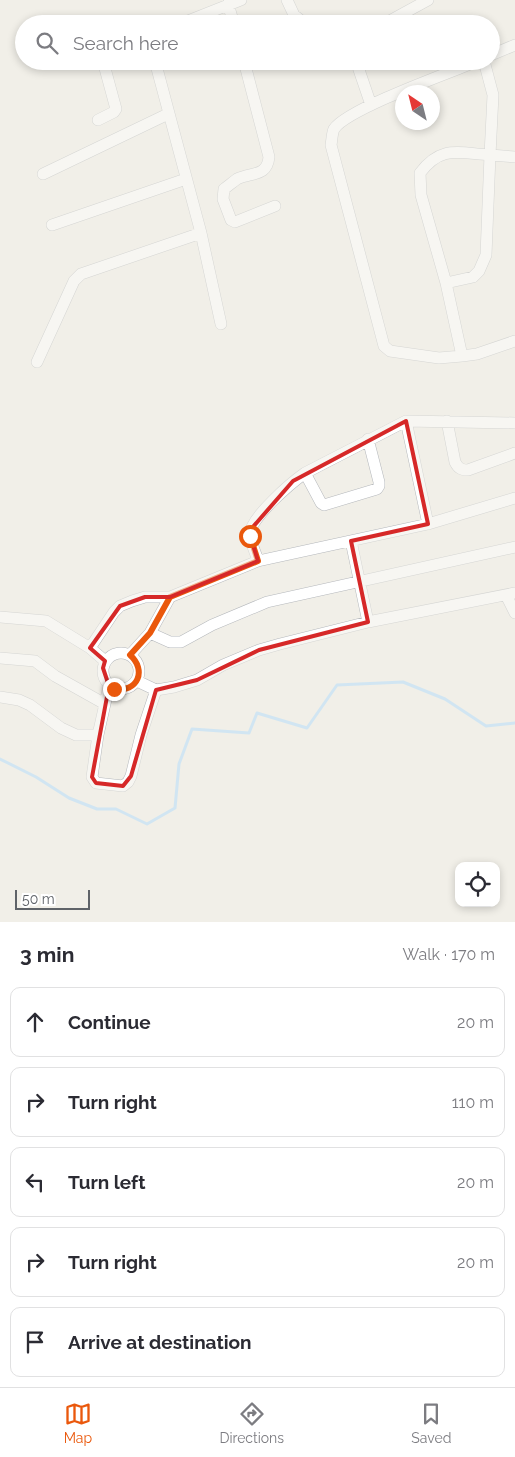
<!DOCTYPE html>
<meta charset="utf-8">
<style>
body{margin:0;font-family:Raleway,sans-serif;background:#f7f7f7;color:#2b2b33}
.controls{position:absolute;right:15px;bottom:15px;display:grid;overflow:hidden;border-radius:10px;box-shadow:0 2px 8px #0003}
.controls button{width:45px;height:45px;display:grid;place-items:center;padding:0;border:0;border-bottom:1px solid #e1e1e2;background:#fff;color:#2b2b33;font:25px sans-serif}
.compass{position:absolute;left:395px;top:85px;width:45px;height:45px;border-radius:50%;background:#fff;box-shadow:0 2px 8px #0003;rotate:325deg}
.scale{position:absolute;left:15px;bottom:12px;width:75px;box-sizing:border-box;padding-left:5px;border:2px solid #5f6368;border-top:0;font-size:14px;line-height:18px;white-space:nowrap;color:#5f6368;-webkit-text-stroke:4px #fff;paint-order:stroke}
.stop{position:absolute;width:15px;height:15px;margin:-11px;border:4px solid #ea580c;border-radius:50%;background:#fff}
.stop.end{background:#ea580c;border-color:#fff;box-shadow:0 1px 5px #0008}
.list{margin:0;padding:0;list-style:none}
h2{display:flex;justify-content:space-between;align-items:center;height:65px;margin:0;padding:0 20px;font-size:21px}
h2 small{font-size:16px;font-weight:400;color:#7c7c81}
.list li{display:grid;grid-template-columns:32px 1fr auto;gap:15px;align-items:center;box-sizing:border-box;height:70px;margin:0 10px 10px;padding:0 10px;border:1px solid #e1e1e2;border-radius:10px}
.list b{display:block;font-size:19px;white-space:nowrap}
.list em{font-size:16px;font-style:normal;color:#7c7c81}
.icon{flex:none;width:28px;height:28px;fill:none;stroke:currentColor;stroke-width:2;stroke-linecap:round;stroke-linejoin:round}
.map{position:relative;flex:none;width:515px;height:922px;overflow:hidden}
.search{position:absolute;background:#fff;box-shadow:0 2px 8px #0003;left:15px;right:15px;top:15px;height:55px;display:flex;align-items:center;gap:12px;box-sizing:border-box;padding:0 18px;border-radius:28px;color:#7c7c81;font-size:19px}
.sheet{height:465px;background:#fff}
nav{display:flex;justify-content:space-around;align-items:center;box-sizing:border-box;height:70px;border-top:1px solid #e1e1e2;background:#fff;font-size:14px;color:#7c7c81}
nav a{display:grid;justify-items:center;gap:2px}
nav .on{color:#ea580c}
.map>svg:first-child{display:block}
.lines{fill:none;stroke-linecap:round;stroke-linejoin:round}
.stream{stroke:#aadaff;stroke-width:3}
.minor-casing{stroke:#b5b8bc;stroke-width:12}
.minor{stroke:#fff;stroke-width:11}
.route{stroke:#ea580c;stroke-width:6}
.marked{fill:none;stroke:#d62828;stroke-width:4;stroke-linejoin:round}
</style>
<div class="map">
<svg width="515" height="922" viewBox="0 0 515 922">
<rect width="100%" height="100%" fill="#f1efe8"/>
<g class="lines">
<path class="stream" d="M 0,759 L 36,777 L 69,798 L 97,809 L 116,809 L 147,824 L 175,808 L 179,764 L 192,729 L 249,733 L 257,713 L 307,728 L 337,685 L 403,682 L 445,699 L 486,726 L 515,723"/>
<g class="minor-casing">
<path id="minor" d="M 287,0 L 294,15 L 305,24
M 228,4 L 234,24
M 180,24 L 241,0
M 384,24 L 428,0
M 491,55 L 515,45
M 155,61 L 201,233 L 221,324
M 244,61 L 269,157 C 267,177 252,172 237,179 C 233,182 228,186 224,189 L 223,199 L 231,220 L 235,222 L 275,206
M 356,61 L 371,105
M 478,61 C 451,72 347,109 334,129 C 332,133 332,140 331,145 L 384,346 L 390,351 L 439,358 L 462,356 L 446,283 L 421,195 L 420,173 C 441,145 458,153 490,155 L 493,95 L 484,61
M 98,120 L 114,112 L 116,109 L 103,61
M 43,174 L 168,114
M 52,225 L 186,179
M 446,283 L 473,277 L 479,271 L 486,255 L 490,155 L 515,157
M 462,356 L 477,354 L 515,341
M 37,362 L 74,281 L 81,274 L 201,233
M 406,421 L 428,524
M 447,421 L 455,462 C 458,468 461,470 468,470 L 515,453
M 305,473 L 321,503 L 324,505 L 377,489 L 379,486 L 379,482 L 368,439
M 351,541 L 368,622
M 258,561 C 256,553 250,542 250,534 C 251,517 291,483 305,473 L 406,421 L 515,423
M 506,595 L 515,613
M 0,617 L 46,621 L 90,648 L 105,661
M 150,633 L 170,642 L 181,642 L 212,625 L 267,602 L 515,547
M 90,648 L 114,612 L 120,606 L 132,601 L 145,597 L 170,597 L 258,561 L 428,524 L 515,498
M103 671a18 18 0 1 1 36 0a18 18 0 1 1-36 0Z
M 130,655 L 150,633 L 170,597
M 0,658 L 35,661 L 55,676 L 105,704
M 137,681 L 156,690 L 174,687 L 197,680 L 223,665 L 259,650 L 280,644 L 368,622 L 515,593
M 0,697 L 19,700 L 30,705 L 61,728 L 76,735 L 98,735 L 109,686
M 98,735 L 92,777 L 96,783 L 123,786 L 128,782 L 131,776 L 141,735 L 156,690"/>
</g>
<use href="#minor" class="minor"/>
</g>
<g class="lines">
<path class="route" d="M 114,689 C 138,693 147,670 130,655 L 150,633 L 170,597 L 258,561 L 250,536"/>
</g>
<path d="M0 0H515V922H0ZM 406,421 L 428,524 L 351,541 L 368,622 L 259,650 L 197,680 L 156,690 L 131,776 L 123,786 L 96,783 L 92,777 L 109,686 L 103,668 L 105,661 L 90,648 L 120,606 L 145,597 L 170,597 L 258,561 L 250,536 L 252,528 L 293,481 Z" fill="#f1efe8" fill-opacity=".55" fill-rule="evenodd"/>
<path class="marked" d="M 406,421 L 428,524 L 351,541 L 368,622 L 259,650 L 197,680 L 156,690 L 131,776 L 123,786 L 96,783 L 92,777 L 109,686 L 103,668 L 105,661 L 90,648 L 120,606 L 145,597 L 170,597 L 258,561 L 250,536 L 252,528 L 293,481 Z"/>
</svg>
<div class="controls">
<button><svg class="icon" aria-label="locate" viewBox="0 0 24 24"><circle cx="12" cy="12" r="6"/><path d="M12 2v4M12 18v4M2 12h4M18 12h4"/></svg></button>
</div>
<svg class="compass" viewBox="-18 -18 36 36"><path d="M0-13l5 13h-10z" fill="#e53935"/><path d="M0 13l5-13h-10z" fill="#7c7c81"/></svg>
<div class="scale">50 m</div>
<div class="stop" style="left:250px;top:536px"></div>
<div class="stop end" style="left:114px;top:689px"></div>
<div class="search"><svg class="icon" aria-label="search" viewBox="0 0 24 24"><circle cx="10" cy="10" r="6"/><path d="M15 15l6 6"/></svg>Search here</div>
</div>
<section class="sheet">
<h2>3 min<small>Walk · 170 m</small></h2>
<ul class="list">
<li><svg class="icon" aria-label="ahead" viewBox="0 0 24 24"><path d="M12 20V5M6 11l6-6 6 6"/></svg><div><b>Continue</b></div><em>20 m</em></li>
<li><svg class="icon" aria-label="right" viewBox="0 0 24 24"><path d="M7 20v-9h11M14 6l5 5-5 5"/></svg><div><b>Turn right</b></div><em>110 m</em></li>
<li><svg class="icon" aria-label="left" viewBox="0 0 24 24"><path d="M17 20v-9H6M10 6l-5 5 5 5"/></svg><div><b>Turn left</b></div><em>20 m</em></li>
<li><svg class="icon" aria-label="right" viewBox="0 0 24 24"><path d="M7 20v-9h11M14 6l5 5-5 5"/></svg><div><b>Turn right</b></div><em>20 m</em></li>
<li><svg class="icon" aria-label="arrive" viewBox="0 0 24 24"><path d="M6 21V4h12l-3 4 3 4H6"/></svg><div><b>Arrive at destination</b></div></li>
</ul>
</section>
<nav>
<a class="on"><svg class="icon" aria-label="map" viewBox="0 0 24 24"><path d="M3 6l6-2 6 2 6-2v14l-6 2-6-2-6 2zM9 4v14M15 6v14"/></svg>Map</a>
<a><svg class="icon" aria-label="directions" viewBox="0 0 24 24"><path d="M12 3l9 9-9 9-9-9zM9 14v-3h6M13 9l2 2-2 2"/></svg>Directions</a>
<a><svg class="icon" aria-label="saved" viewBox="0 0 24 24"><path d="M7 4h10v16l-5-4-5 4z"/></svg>Saved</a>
</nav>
